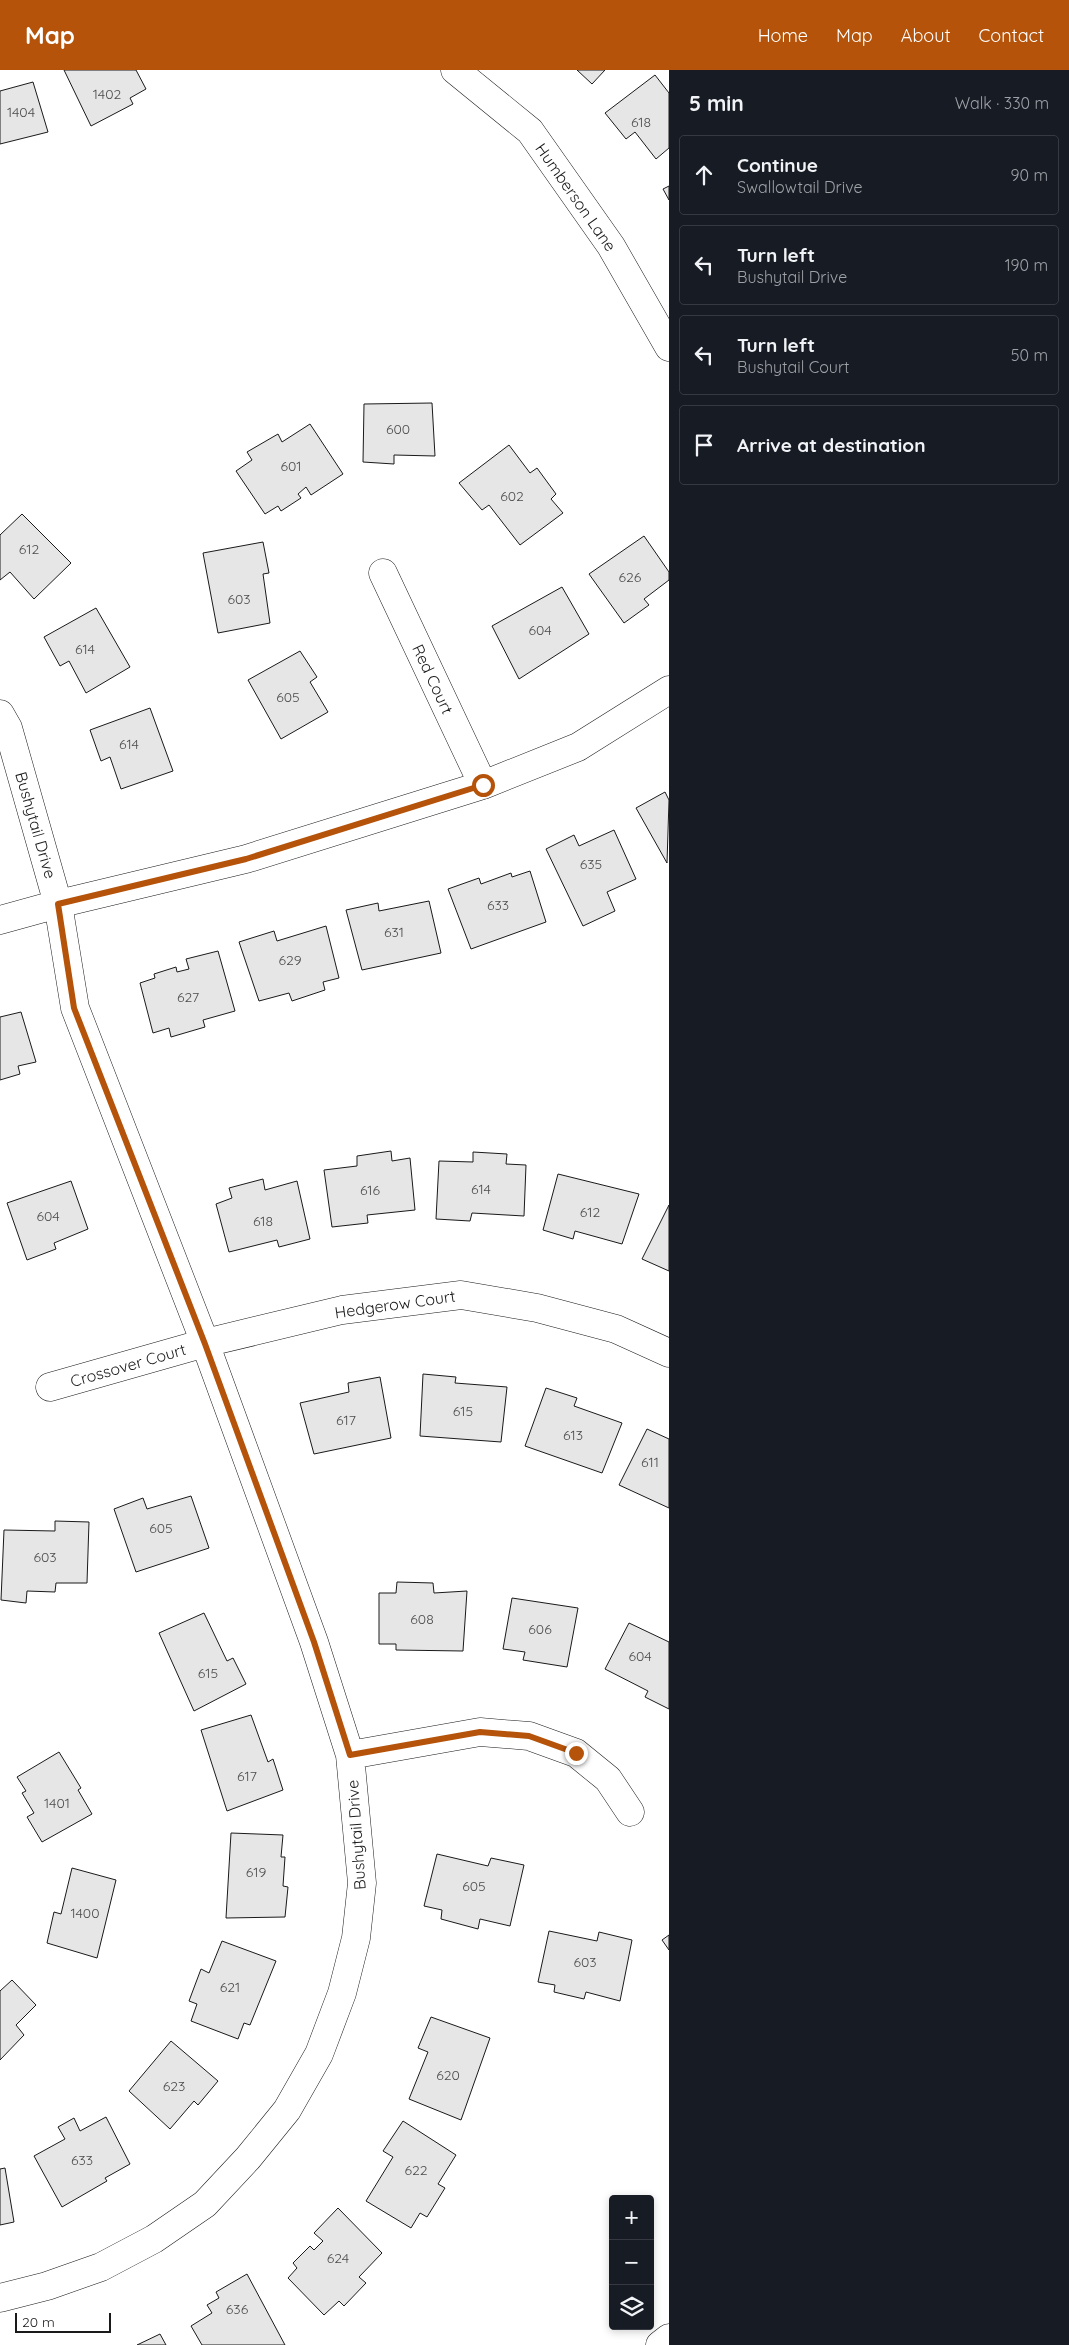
<!DOCTYPE html>
<meta charset="utf-8">
<style>
body{margin:0;font-family:Quicksand,sans-serif;background:#242831;color:#f1f3f6}
.controls{position:absolute;right:15px;bottom:15px;display:grid;overflow:hidden;border-radius:5px;box-shadow:0 2px 8px #0003}
.controls button{width:45px;height:45px;display:grid;place-items:center;padding:0;border:0;border-bottom:1px solid #363941;background:#171b24;color:#f1f3f6;font:25px sans-serif}
.scale{position:absolute;left:15px;bottom:12px;width:96px;box-sizing:border-box;padding-left:5px;border:2px solid #1a1a1a;border-top:0;font-size:14px;line-height:18px;white-space:nowrap;color:#1a1a1a;-webkit-text-stroke:4px #fff;paint-order:stroke}
.stop{position:absolute;width:15px;height:15px;margin:-11px;border:4px solid #b45309;border-radius:50%;background:#fff}
.stop.end{background:#b45309;border-color:#fff;box-shadow:0 1px 5px #0008}
.list{margin:0;padding:0;list-style:none}
h2{display:flex;justify-content:space-between;align-items:center;height:65px;margin:0;padding:0 20px;font-size:21px}
h2 small{font-size:16px;font-weight:400;color:#9ea1a6}
.list li{display:grid;grid-template-columns:32px 1fr auto;gap:15px;align-items:center;box-sizing:border-box;height:80px;margin:0 10px 10px;padding:0 10px;border:1px solid #363941;border-radius:5px}
.list b{display:block;font-size:19px;white-space:nowrap}
.list p{margin:0;font-size:16px;white-space:nowrap;color:#9ea1a6}
.list em{font-size:16px;font-style:normal;color:#9ea1a6}
.icon{flex:none;width:28px;height:28px;fill:none;stroke:currentColor;stroke-width:2;stroke-linecap:round;stroke-linejoin:round}
.map{position:relative;flex:none;width:669px;height:2275px;overflow:hidden}
header{display:flex;align-items:center;gap:30px;box-sizing:border-box;height:70px;padding:0 25px;background:#b45309;color:#fff}
header strong{font-size:24px}
nav{display:flex;gap:28px;margin-inline-start:auto;font-size:18px}
main{display:flex}
aside{flex:1;background:#171b24}
.map>svg:first-child{display:block}
.building{fill:#e6e6e6;stroke:#1a1a1a}
.lines{fill:none;stroke-linecap:round;stroke-linejoin:round}
.minor-casing{stroke:#1a1a1a;stroke-width:29}
.motorway-casing{stroke:#1a1a1a;stroke-width:29}
.minor{stroke:#fff;stroke-width:28}
.motorway{stroke:#fff;stroke-width:28}
.route{stroke:#b45309;stroke-width:6}
.labels{text-anchor:middle;stroke-width:4;stroke-linejoin:round;paint-order:stroke}
.number-label{font-size:14px;fill:#4d4d4d}
.street-label{font-size:16px;fill:#1a1a1a;stroke:#fff}
</style>
<header>
<strong>Map</strong>
<nav><a>Home</a><a>Map</a><a>About</a><a>Contact</a></nav>
</header>
<main>
<div class="map">
<svg width="669" height="2275" viewBox="0 0 669 2275">
<rect width="100%" height="100%" fill="#fff"/>
<path class="building" d="M 64,0 L 136,0 L 146,19 L 130,28 L 133,34 L 91,56 Z
M 577,0 L 605,0 L 592,14 Z
M 655,5 L 669,23 L 669,78 L 656,89 L 635,62 L 626,69 L 605,43 Z
M 33,12 L 48,62 L 0,74 L 0,21 Z
M 669,116 L 669,130 L 663,119 Z
M 432,333 L 435,386 L 394,385 L 394,394 L 363,392 L 364,334 Z
M 310,354 L 343,404 L 311,425 L 306,417 L 298,424 L 301,428 L 281,441 L 278,436 L 265,444 L 236,401 L 252,390 L 247,382 L 278,364 L 282,372 Z
M 509,375 L 530,403 L 537,398 L 556,424 L 551,429 L 563,443 L 520,475 L 489,435 L 482,440 L 459,413 Z
M 22,444 L 71,493 L 34,529 L 10,502 L 0,510 L 0,465 Z
M 644,466 L 669,502 L 669,510 L 644,529 L 649,535 L 624,553 L 589,504 Z
M 263,472 L 269,503 L 263,504 L 270,553 L 218,563 L 203,483 Z
M 562,517 L 589,564 L 519,609 L 492,556 Z
M 96,538 L 130,597 L 86,623 L 69,591 L 60,596 L 44,567 Z
M 300,581 L 317,607 L 310,612 L 328,642 L 281,669 L 248,610 Z
M 150,638 L 173,701 L 121,719 L 110,687 L 101,691 L 90,660 Z
M 665,722 L 669,730 L 667,793 L 636,738 Z
M 614,760 L 636,809 L 607,822 L 615,841 L 583,856 L 546,779 L 574,765 L 579,776 Z
M 530,801 L 546,852 L 471,879 L 448,819 L 479,808 L 481,814 L 511,803 L 512,807 Z
M 429,831 L 441,883 L 362,900 L 346,840 L 378,833 L 379,841 Z
M 326,856 L 339,908 L 323,912 L 325,920 L 292,931 L 289,923 L 259,931 L 239,872 L 274,861 L 277,871 Z
M 218,881 L 235,941 L 203,950 L 205,957 L 171,967 L 169,958 L 153,963 L 140,913 L 155,908 L 154,904 L 176,897 L 177,902 L 189,899 L 186,889 Z
M 21,942 L 36,992 L 18,996 L 20,1004 L 0,1010 L 0,947 Z
M 391,1081 L 392,1091 L 410,1088 L 415,1140 L 367,1145 L 368,1153 L 332,1157 L 324,1100 L 357,1096 L 357,1086 Z
M 473,1082 L 507,1084 L 506,1094 L 526,1095 L 524,1146 L 472,1143 L 470,1151 L 436,1149 L 439,1091 L 473,1092 Z
M 558,1104 L 639,1124 L 622,1174 L 575,1161 L 573,1169 L 543,1160 Z
M 263,1109 L 265,1120 L 297,1111 L 310,1169 L 279,1177 L 277,1170 L 229,1182 L 216,1134 L 232,1128 L 229,1118 Z
M 71,1111 L 88,1159 L 54,1173 L 56,1179 L 27,1190 L 7,1133 Z
M 669,1135 L 669,1201 L 642,1189 Z
M 423,1304 L 456,1307 L 455,1313 L 507,1317 L 501,1372 L 420,1366 Z
M 380,1307 L 391,1368 L 314,1384 L 300,1333 L 349,1322 L 348,1313 Z
M 546,1318 L 577,1328 L 574,1336 L 622,1353 L 602,1403 L 525,1376 Z
M 647,1359 L 669,1369 L 669,1438 L 619,1415 Z
M 191,1426 L 209,1478 L 136,1502 L 114,1439 L 143,1428 L 147,1439 Z
M 55,1451 L 89,1452 L 87,1513 L 56,1513 L 55,1522 L 27,1521 L 26,1533 L 1,1530 L 4,1460 L 55,1461 Z
M 397,1512 L 433,1513 L 434,1523 L 467,1521 L 463,1581 L 396,1580 L 396,1574 L 379,1574 L 379,1523 L 396,1523 Z
M 512,1528 L 578,1538 L 567,1597 L 523,1590 L 525,1582 L 503,1579 Z
M 204,1543 L 227,1591 L 233,1588 L 246,1614 L 194,1641 L 159,1563 Z
M 629,1553 L 669,1572 L 669,1639 L 645,1627 L 648,1621 L 605,1599 Z
M 251,1645 L 268,1692 L 273,1689 L 283,1720 L 227,1741 L 201,1660 Z
M 59,1682 L 81,1718 L 78,1720 L 92,1744 L 42,1772 L 27,1747 L 34,1743 L 22,1723 L 26,1721 L 17,1707 Z
M 231,1763 L 283,1765 L 281,1787 L 285,1787 L 283,1816 L 288,1817 L 285,1847 L 226,1848 Z
M 437,1784 L 488,1796 L 491,1788 L 524,1795 L 510,1856 L 480,1849 L 478,1859 L 441,1849 L 442,1840 L 424,1836 Z
M 72,1798 L 116,1810 L 97,1888 L 47,1873 L 54,1842 L 61,1844 Z
M 549,1861 L 597,1871 L 599,1862 L 632,1870 L 620,1931 L 586,1922 L 584,1929 L 554,1922 L 555,1915 L 538,1912 Z
M 669,1865 L 669,1880 L 662,1870 Z
M 222,1871 L 276,1891 L 250,1955 L 244,1953 L 238,1969 L 191,1951 L 197,1934 L 189,1931 L 201,1899 L 209,1903 Z
M 12,1910 L 36,1935 L 16,1955 L 24,1965 L 0,1990 L 0,1921 Z
M 431,1947 L 490,1968 L 461,2050 L 409,2029 L 428,1982 L 418,1978 Z
M 171,1971 L 218,2011 L 198,2035 L 194,2031 L 170,2059 L 129,2021 Z
M 106,2047 L 130,2094 L 105,2108 L 107,2111 L 62,2137 L 34,2086 L 65,2069 L 58,2057 L 74,2048 L 80,2061 Z
M 403,2051 L 456,2085 L 438,2114 L 445,2118 L 427,2147 L 420,2143 L 411,2158 L 366,2131 L 393,2087 L 383,2081 Z
M 5,2098 L 14,2152 L 0,2155 L 0,2099 Z
M 338,2138 L 382,2183 L 359,2207 L 366,2213 L 344,2236 L 339,2231 L 324,2245 L 288,2208 L 297,2198 L 293,2193 L 310,2176 L 314,2180 L 323,2171 L 314,2163 Z
M 247,2204 L 285,2275 L 202,2275 L 191,2256 L 212,2243 L 207,2235 L 219,2228 L 216,2222 Z
M 160,2264 L 166,2275 L 137,2275 Z"/>
<g class="lines">
<g class="minor-casing">
<path id="minor" d="M 455,0 L 530,61 L 611,176 L 669,277
M 383,503 L 483,715
M 0,644 L 8,658 L 58,834 L 75,938 L 205,1273 L 314,1572 L 350,1685 L 362,1813 L 356,1868 L 342,1923 L 319,1984 L 287,2040 L 248,2088 L 205,2134 L 154,2169 L 101,2197 L 47,2216 L 0,2228
M 0,850 L 58,834 L 246,789 L 483,715 L 578,677 L 669,620
M 50,1317 L 205,1273 L 342,1240 L 461,1225 L 537,1238 L 616,1259 L 669,1283
M 350,1685 L 480,1662 L 529,1666 L 576,1683 L 608,1709 L 630,1742"/>
</g>
<g class="motorway-casing">
<path id="motorway" d="M 660,2275 L 669,2268"/>
</g>
<use href="#minor" class="minor"/>
<use href="#motorway" class="motorway"/>
</g>
<g class="lines">
<path class="route" d="M 483,715 L 246,789 L 58,834 L 74,938 L 205,1274 L 314,1572 L 350,1685 L 480,1662 L 529,1666 L 576,1683"/>
</g>
<g class="labels">
<g class="number-label">
<text x="107" y="29">1402</text>
<text x="21" y="47">1404</text>
<text x="641" y="57">618</text>
<text x="398" y="364">600</text>
<text x="291" y="401">601</text>
<text x="512" y="431">602</text>
<text x="29" y="484">612</text>
<text x="630" y="512">626</text>
<text x="239" y="534">603</text>
<text x="540" y="565">604</text>
<text x="85" y="584">614</text>
<text x="288" y="632">605</text>
<text x="129" y="679">614</text>
<text x="591" y="799">635</text>
<text x="498" y="840">633</text>
<text x="394" y="867">631</text>
<text x="290" y="895">629</text>
<text x="188" y="932">627</text>
<text x="481" y="1124">614</text>
<text x="370" y="1125">616</text>
<text x="590" y="1147">612</text>
<text x="48" y="1151">604</text>
<text x="263" y="1156">618</text>
<text x="463" y="1346">615</text>
<text x="346" y="1355">617</text>
<text x="573" y="1370">613</text>
<text x="650" y="1397">611</text>
<text x="161" y="1463">605</text>
<text x="45" y="1492">603</text>
<text x="422" y="1554">608</text>
<text x="540" y="1564">606</text>
<text x="640" y="1591">604</text>
<text x="208" y="1608">615</text>
<text x="247" y="1711">617</text>
<text x="57" y="1738">1401</text>
<text x="256" y="1807">619</text>
<text x="474" y="1821">605</text>
<text x="85" y="1848">1400</text>
<text x="585" y="1897">603</text>
<text x="230" y="1922">621</text>
<text x="448" y="2010">620</text>
<text x="174" y="2021">623</text>
<text x="82" y="2095">633</text>
<text x="416" y="2105">622</text>
<text x="338" y="2193">624</text>
<text x="237" y="2244">636</text>
</g>
<g class="street-label">
<text transform="translate(576 127) rotate(55)" y="6">Humberson Lane</text>
<text transform="translate(433 609) rotate(65)" y="6">Red Court</text>
<text transform="translate(36 755) rotate(74)" y="6">Bushytail Drive</text>
<text transform="translate(395 1234) rotate(-8)" y="6">Hedgerow Court</text>
<text transform="translate(128 1295) rotate(-16)" y="6">Crossover Court</text>
<text transform="translate(356 1765) rotate(-94)" y="6">Bushytail Drive</text>
</g>
</g>
</svg>
<div class="controls">
<button>+</button>
<button>−</button>
<button><svg class="icon" aria-label="layers" viewBox="0 0 24 24"><path d="M12 4l9 5-9 5-9-5zM3 14l9 5 9-5"/></svg></button>
</div>
<div class="scale">20 m</div>
<div class="stop" style="left:483px;top:715px"></div>
<div class="stop end" style="left:576px;top:1683px"></div>
</div>
<aside>
<h2>5 min<small>Walk · 330 m</small></h2>
<ul class="list">
<li><svg class="icon" aria-label="ahead" viewBox="0 0 24 24"><path d="M12 20V5M6 11l6-6 6 6"/></svg><div><b>Continue</b><p>Swallowtail Drive</p></div><em>90 m</em></li>
<li><svg class="icon" aria-label="left" viewBox="0 0 24 24"><path d="M17 20v-9H6M10 6l-5 5 5 5"/></svg><div><b>Turn left</b><p>Bushytail Drive</p></div><em>190 m</em></li>
<li><svg class="icon" aria-label="left" viewBox="0 0 24 24"><path d="M17 20v-9H6M10 6l-5 5 5 5"/></svg><div><b>Turn left</b><p>Bushytail Court</p></div><em>50 m</em></li>
<li><svg class="icon" aria-label="arrive" viewBox="0 0 24 24"><path d="M6 21V4h12l-3 4 3 4H6"/></svg><div><b>Arrive at destination</b></div></li>
</ul>
</aside>
</main>
